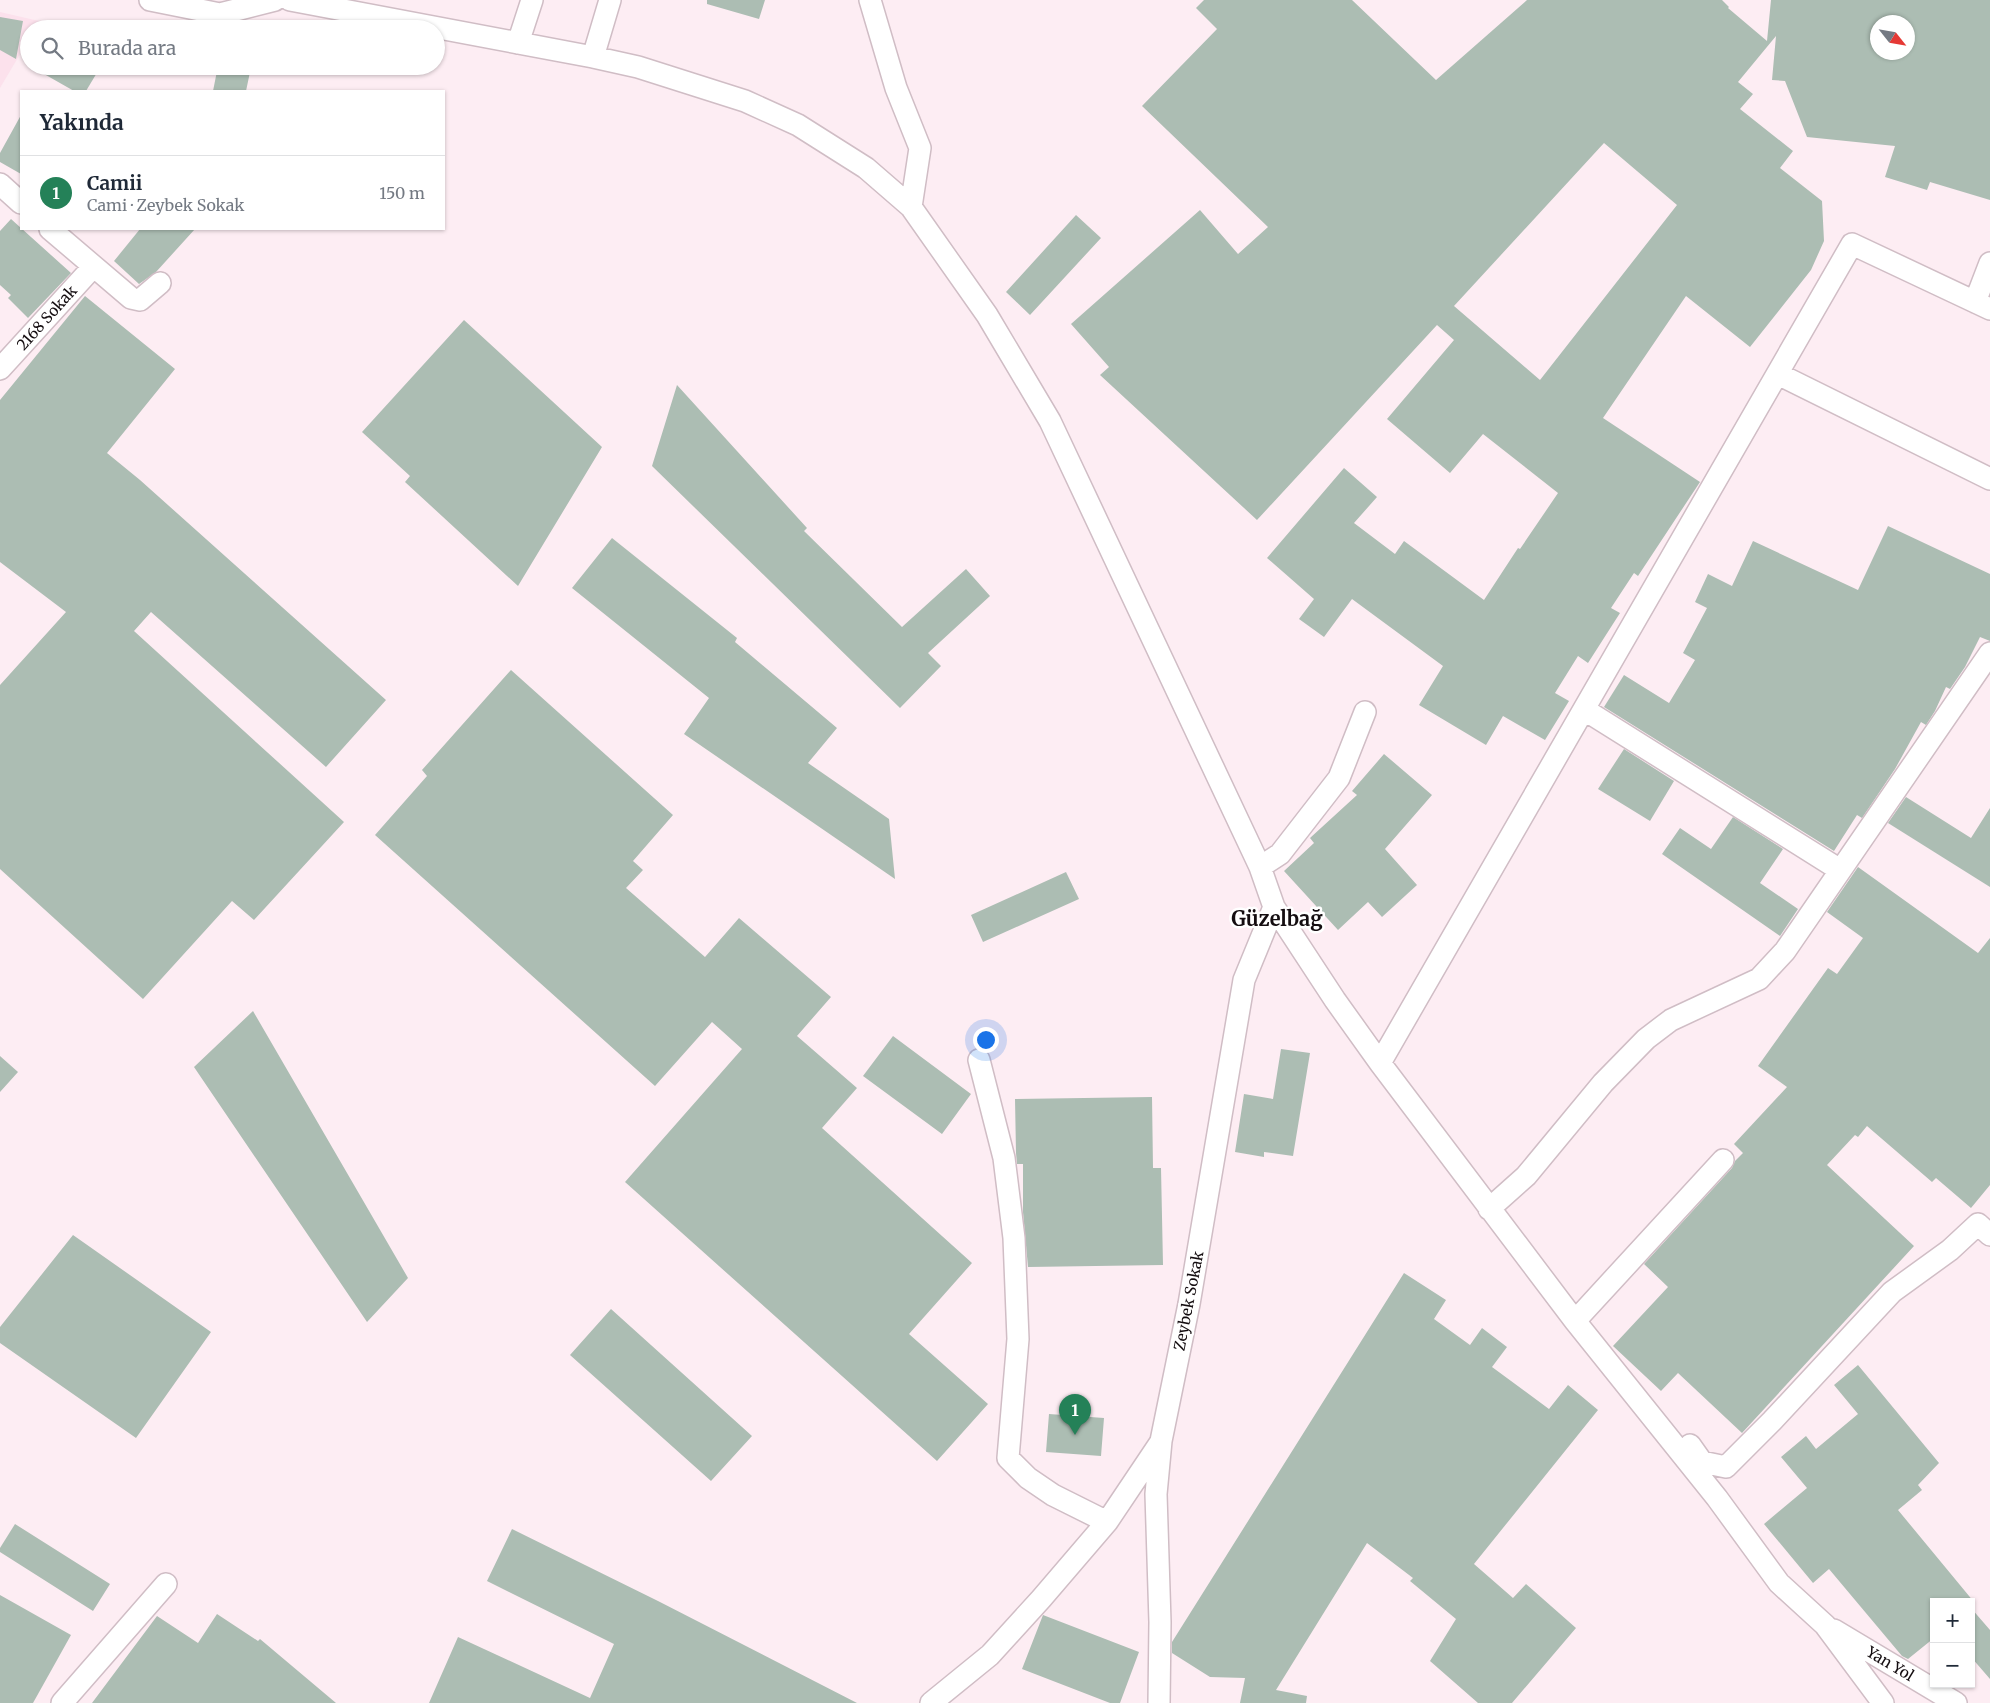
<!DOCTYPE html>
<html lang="tr">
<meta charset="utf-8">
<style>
body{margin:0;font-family:Merriweather,serif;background:#f2f2f3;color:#1f2937}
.controls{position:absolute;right:15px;bottom:15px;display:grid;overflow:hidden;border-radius:0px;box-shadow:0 1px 4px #0004}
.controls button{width:45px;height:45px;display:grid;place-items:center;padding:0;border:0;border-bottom:1px solid #e0e1e3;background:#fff;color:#1f2937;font:25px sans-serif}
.compass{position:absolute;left:1870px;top:15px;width:45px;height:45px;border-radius:50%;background:#fff;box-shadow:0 1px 4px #0004;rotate:121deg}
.you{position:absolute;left:985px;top:1039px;width:18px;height:18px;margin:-12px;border:4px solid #fff;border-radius:50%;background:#1a73e8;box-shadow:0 0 0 8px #1a73e833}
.badge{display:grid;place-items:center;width:32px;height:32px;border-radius:50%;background:#248158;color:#fff;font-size:16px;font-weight:700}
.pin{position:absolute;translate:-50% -41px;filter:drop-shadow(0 1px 2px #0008)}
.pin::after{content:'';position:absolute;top:26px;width:18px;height:15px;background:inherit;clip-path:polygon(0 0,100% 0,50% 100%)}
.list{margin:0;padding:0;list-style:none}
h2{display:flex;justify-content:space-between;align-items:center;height:65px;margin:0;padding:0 20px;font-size:21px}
h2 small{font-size:16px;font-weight:400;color:#747a83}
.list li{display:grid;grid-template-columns:32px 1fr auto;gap:15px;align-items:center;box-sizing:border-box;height:75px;padding:0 20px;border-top:1px solid #e0e1e3}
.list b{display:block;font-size:19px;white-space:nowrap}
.list p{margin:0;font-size:16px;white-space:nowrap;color:#747a83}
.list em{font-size:16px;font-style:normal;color:#747a83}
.icon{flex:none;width:28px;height:28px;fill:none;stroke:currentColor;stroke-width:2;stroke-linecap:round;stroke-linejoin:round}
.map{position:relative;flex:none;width:1990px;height:1703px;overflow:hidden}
.search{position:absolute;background:#fff;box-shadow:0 1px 4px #0004;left:20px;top:20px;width:425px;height:55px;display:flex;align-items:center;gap:12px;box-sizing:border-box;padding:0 18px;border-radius:28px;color:#747a83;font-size:19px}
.panel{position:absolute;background:#fff;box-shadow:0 1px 4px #0004;left:20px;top:90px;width:425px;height:140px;border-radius:0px}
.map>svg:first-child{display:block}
.built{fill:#fce1ec}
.building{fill:#acbdb3;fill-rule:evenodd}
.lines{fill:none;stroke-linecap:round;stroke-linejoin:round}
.minor-casing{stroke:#d0bdc5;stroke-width:24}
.minor{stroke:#fff;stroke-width:21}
.labels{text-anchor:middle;stroke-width:5;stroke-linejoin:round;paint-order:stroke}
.street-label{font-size:15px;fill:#140d10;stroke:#fff}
.district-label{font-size:20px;font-weight:bold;fill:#140d10;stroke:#fff}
</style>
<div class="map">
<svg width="1990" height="1703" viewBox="0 0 1990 1703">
<rect width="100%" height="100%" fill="#fdedf3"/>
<path class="built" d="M 0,12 L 39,21 L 35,29 L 29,29 L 29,39 L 0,88 Z"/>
<path class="building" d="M 707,0 L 765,0 L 759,19 L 707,4 Z
M 1204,0 L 1352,0 L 1436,80 L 1527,0 L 1722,0 L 1729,7 L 1728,8 L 1767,41 L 1771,0 L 1990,0 L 1990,200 L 1930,182 L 1927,190 L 1885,177 L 1895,146 L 1807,137 L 1785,81 L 1772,80 L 1776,36 L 1738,82 L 1753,94 L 1740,109 L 1793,151 L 1780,168 L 1822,201 L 1824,241 L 1811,270 L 1750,347 L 1686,296 L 1603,418 L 1700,482 L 1638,576 L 1634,573 L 1611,608 L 1620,613 L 1588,663 L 1578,656 L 1555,693 L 1569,701 L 1545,740 L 1503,716 L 1486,745 L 1419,705 L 1443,666 L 1352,599 L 1324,637 L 1299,619 L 1314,599 L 1267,558 L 1344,468 L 1377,497 L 1354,523 L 1395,554 L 1404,541 L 1484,600 L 1518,548 L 1520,549 L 1558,493 L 1483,434 L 1450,473 L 1387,419 L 1454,340 L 1437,325 L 1257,520 L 1100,375 L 1109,367 L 1071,324 L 1200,210 L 1238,254 L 1268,227 L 1142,106 L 1217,29 L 1196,8 ZM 1878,22 L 1908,22 L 1908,52 L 1878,52 ZM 1604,143 L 1677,205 L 1540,380 L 1454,306 Z
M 0,17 L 23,21 L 16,59 L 0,50 Z
M 30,66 L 101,66 L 86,91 L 74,91 Z
M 218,66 L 250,72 L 246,91 L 213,91 Z
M 21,115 L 21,174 L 0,162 L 0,153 Z
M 1076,215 L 1101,238 L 1030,315 L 1006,292 Z
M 11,219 L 71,273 L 28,318 L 8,298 L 11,295 L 0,285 L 0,231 Z
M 140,229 L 195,229 L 156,272 L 139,284 L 114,261 Z
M 85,296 L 175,369 L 107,453 L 140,480 L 386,700 L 326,767 L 151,612 L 134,631 L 344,822 L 254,920 L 232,901 L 143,999 L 0,869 L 0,685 L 66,612 L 0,562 L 0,400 Z
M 464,320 L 602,447 L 518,586 L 405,482 L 410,476 L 362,432 Z
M 677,385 L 807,528 L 804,531 L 902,627 L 966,569 L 990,596 L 928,653 L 941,666 L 900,708 L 652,466 Z
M 1888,526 L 1990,574 L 1990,641 L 1980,637 L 1965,667 L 1950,689 L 1946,687 L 1935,711 L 1926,725 L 1921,722 L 1895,769 L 1862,818 L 1857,815 L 1834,851 L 1604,707 L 1624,675 L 1669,703 L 1695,660 L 1683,653 L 1707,608 L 1695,602 L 1708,574 L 1732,586 L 1753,541 L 1858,590 Z
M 612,538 L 737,638 L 735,642 L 837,728 L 808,763 L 889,819 L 895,879 L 684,734 L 709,698 L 572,588 Z
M 511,670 L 673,815 L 633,861 L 643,870 L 626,888 L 705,957 L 739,918 L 831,997 L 797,1036 L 857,1088 L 822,1128 L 972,1263 L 909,1334 L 988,1404 L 937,1461 L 625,1182 L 742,1049 L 712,1022 L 655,1086 L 375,835 L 427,776 L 422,770 Z
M 1624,749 L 1674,781 L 1650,821 L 1598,789 Z
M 1384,754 L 1432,795 L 1385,849 L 1417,885 L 1382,917 L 1368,902 L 1338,930 L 1284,871 L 1314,843 L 1310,838 L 1357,795 L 1352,791 Z
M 1906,797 L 1971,838 L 1990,808 L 1990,887 L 1888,823 Z
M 1733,817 L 1783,849 L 1760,883 L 1798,909 L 1780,936 L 1662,854 L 1680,828 L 1711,849 Z
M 1858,867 L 1978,953 L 1990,938 L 1990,1185 L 1971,1208 L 1936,1178 L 1932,1182 L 1867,1126 L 1858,1137 L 1855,1135 L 1827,1165 L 1914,1246 L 1742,1433 L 1678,1373 L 1661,1391 L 1613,1346 L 1668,1287 L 1644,1264 L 1732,1168 L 1735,1161 L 1743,1153 L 1734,1144 L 1787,1087 L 1758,1066 L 1828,968 L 1837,974 L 1863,938 L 1827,912 Z
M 1066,872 L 1079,899 L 983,942 L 971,915 Z
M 253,1011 L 408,1278 L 367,1322 L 194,1067 Z
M 893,1036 L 971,1094 L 942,1134 L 863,1076 Z
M 1281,1049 L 1310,1053 L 1293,1156 L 1264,1152 L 1264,1157 L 1235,1152 L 1244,1094 L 1273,1099 Z
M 0,1056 L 18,1072 L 0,1092 Z
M 1152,1097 L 1153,1168 L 1161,1168 L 1163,1265 L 1028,1267 L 1023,1212 L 1023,1164 L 1017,1164 L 1016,1153 L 1015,1099 Z
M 73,1235 L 211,1332 L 136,1438 L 0,1343 L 0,1327 Z
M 1404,1273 L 1446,1300 L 1434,1319 L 1470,1345 L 1482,1328 L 1507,1347 L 1492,1367 L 1549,1409 L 1568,1385 L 1598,1410 L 1474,1564 L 1513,1598 L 1526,1584 L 1576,1628 L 1512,1703 L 1478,1703 L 1430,1661 L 1456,1619 L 1410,1581 L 1413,1578 L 1367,1543 L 1276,1690 L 1307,1696 L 1306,1703 L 1240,1703 L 1245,1678 L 1210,1677 L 1172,1653 L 1172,1642 Z
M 611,1309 L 752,1436 L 711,1481 L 570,1355 Z
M 1858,1365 L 1939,1463 L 1918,1485 L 1922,1490 L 1898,1510 L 1974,1602 L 1934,1602 L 1934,1638 L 1908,1659 L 1902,1656 L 1829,1569 L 1813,1583 L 1764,1524 L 1807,1488 L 1781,1457 L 1806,1436 L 1816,1449 L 1858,1414 L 1834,1385 Z
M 1049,1414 L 1104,1418 L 1101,1456 L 1046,1452 Z
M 15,1524 L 110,1584 L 93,1611 L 0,1552 L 0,1548 Z
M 512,1529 L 658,1601 L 857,1703 L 429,1703 L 458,1637 L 590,1698 L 614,1644 L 487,1581 Z
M 0,1595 L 71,1635 L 33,1703 L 0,1703 Z
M 1971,1608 L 1990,1630 L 1990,1679 L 1971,1657 Z
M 217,1614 L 258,1641 L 260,1639 L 336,1703 L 92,1703 L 157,1616 L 198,1643 Z
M 1043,1615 L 1139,1652 L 1120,1703 L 1110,1703 L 1022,1669 Z"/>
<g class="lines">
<g class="minor-casing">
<path id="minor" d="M 150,0 L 220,14 L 275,0
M 290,0 L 593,57 L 638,67 L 745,101 L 798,125 L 866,168 L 911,207 L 987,315 L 1050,421 L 1260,867 L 1274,907 L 1335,1000 L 1380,1063 L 1575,1321 L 1717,1498 L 1779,1583 L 1825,1625 L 1883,1703
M 870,0 L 896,88 L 920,148 L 911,207
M 518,43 L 532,0
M 593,57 L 610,0
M 0,184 L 21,203
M 50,229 L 131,298 L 140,300 L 160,283
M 1975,302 L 1990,263
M 0,369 L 93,267
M 1778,374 L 1990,479
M 1585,710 L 1840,870
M 1260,867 L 1280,854 L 1339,778 L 1365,712
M 979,1060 L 1004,1158 L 1014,1238 L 1018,1339 L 1008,1458 L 1028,1478 L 1053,1495 L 1107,1522
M 1380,1063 L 1852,244 L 1990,309
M 1489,1209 L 1526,1176 L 1603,1083 L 1646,1039 L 1671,1020 L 1759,979 L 1785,951 L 1990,653
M 1575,1321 L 1723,1160
M 1690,1445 L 1702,1462 L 1726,1467 L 1772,1421 L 1892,1292 L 1950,1250 L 1978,1224 L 1990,1235
M 1834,1630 L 1956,1703
M 62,1703 L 166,1584
M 931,1703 L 990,1655 L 1041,1599 L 1107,1522 L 1160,1443
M 1159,1703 L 1160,1622 L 1156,1494 L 1161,1441 L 1189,1304 L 1244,980 L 1274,907"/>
</g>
<use href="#minor" class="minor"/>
</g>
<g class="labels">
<g class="street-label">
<text transform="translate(47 318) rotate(-48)" y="5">2168 Sokak</text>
<text transform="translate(1189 1301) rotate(-79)" y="5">Zeybek Sokak</text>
<text transform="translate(1890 1664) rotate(31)" y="5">Yan Yol</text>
</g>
<g class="district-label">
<text x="1277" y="926">Güzelbağ</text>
</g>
</g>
</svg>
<div class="controls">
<button>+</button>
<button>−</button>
</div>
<svg class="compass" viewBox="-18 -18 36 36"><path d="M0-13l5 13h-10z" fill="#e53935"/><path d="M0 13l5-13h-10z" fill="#747a83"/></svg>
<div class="you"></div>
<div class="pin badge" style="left:1075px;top:1435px">1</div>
<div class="search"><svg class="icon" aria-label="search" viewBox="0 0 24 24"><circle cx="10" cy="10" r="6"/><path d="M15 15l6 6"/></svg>Burada ara</div>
<section class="panel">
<h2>Yakında<small></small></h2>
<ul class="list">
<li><span class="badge">1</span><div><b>Camii</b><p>Cami · Zeybek Sokak</p></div><em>150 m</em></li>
</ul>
</section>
</div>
